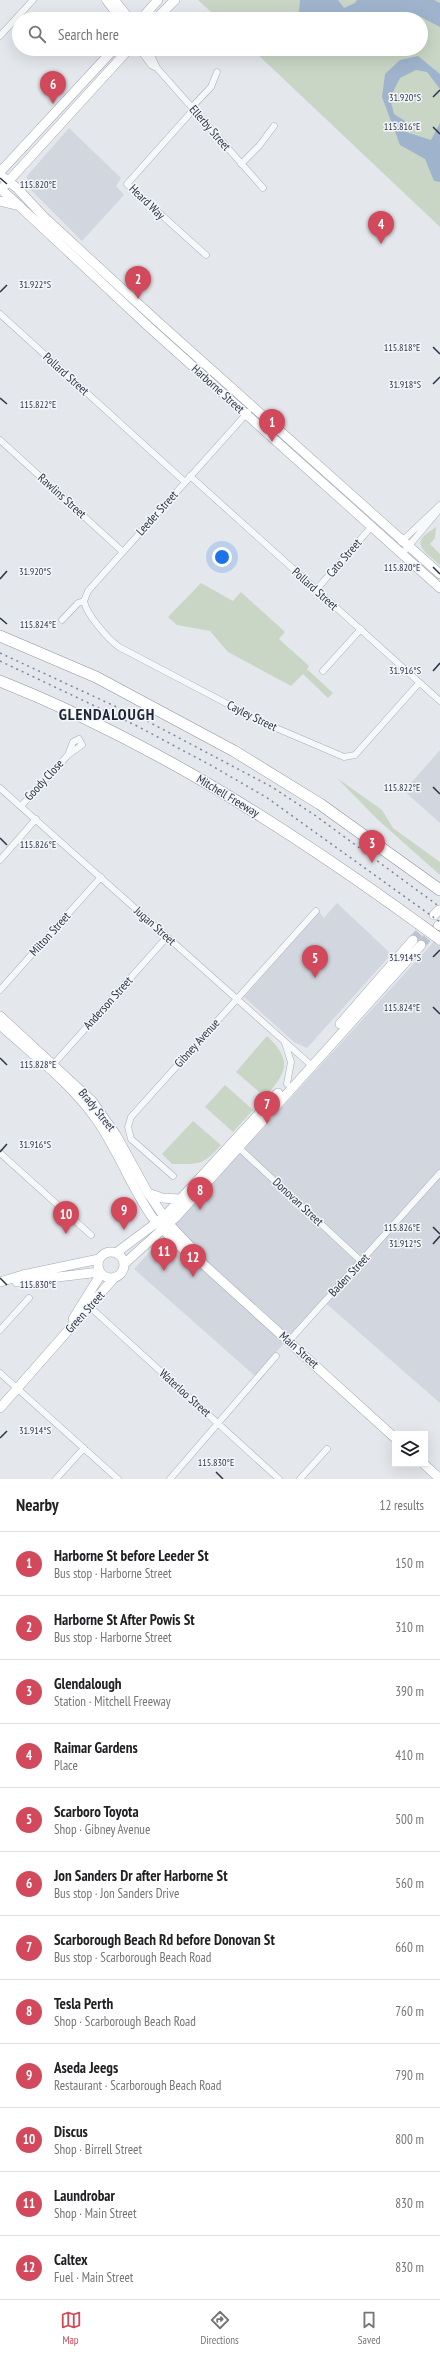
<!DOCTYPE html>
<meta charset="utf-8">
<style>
body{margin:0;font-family:"PT Sans Narrow",sans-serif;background:#f6f6f6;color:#202124}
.controls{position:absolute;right:12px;bottom:12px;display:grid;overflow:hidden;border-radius:0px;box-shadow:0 4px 16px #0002}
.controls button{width:36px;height:36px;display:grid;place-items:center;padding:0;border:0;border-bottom:1px solid #e0e0e0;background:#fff;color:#202124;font:20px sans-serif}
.you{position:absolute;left:222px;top:557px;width:14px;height:14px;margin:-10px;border:3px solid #fff;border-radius:50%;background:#1a73e8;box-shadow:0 0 0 6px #1a73e833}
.badge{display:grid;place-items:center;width:26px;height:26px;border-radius:50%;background:#d1495b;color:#fff;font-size:13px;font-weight:700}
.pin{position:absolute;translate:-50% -33px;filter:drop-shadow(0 1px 2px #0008)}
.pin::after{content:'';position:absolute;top:21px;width:14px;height:12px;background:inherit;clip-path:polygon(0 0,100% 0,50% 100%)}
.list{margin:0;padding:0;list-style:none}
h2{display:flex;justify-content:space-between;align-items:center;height:52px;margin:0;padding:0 16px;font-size:17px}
h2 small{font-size:13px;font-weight:400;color:#757577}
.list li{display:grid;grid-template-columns:26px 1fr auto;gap:12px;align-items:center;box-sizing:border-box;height:64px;padding:0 16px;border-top:1px solid #e0e0e0}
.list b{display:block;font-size:15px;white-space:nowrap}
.list p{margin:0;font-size:13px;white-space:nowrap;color:#757577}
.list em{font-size:13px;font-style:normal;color:#757577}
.icon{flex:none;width:22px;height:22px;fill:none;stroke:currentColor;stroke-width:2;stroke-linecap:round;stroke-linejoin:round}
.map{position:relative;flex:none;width:440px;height:1479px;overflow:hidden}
.search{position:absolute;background:#fff;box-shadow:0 4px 16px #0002;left:12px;right:12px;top:12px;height:44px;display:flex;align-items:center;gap:10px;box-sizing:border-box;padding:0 14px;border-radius:22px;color:#757577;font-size:15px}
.sheet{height:820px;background:#fff}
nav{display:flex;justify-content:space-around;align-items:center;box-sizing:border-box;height:56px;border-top:1px solid #e0e0e0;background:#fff;font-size:11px;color:#757577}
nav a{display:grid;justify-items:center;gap:2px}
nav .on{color:#d1495b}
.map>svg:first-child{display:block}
.built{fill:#d2d6de}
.green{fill:#c9d6c5}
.water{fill:#9fb4cc}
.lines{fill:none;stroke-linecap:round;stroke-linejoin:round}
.primary-tunnel{stroke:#bfc3cb;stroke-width:9;stroke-dasharray:9 4.5;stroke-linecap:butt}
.street-casing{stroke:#a9aeb7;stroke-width:7}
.secondary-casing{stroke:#a9aeb7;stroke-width:9}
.primary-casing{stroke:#a3abb8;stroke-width:10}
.highway-casing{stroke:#8b94a3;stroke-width:12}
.street{stroke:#f7f8fa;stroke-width:6}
.secondary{stroke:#fff;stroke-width:8}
.primary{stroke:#fff;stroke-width:9}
.highway{stroke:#fff;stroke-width:11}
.rail{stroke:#7d8696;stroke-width:1.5;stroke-dasharray:2 4;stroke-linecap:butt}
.highway-bridge-casing{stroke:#8b94a3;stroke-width:12;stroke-linecap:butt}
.highway-bridge{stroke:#fff;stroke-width:11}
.ticks{fill:none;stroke:#2b3445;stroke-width:1.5}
.labels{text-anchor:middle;stroke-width:3;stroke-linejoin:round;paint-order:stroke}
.street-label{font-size:12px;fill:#2b3445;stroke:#f4f6f9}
.district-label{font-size:16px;font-weight:bold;letter-spacing:1px;fill:#1d2536;stroke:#f4f6f9}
.ticks-label{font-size:10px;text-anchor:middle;fill:#2b3445;stroke:#f4f6f9;stroke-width:3;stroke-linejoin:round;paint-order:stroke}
</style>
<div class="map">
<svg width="440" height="1479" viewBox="0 0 440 1479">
<rect width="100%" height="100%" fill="#e4e7ec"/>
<path class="built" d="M 69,128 L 121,178 L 116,186 L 124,195 L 82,241 L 28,187 L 27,176 Z
M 440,750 L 440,823 L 404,791 Z
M 337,903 L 389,952 L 387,959 L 307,1048 L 294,1042 L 244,997 L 319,912 L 324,918 Z
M 440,935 L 440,1403 L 322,1300 L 255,1376 L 134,1269 Z"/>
<path class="green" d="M 198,0 L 440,0 L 440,227 L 252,49 L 421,49 L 421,19 L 219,19 Z
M 436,527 L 435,538 L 430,544 L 440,554 L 440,565 C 435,560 417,549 421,540 C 424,534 431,531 436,527 Z
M 201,583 L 233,601 L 241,592 L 285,632 L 279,639 L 309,666 L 307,669 L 333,693 L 328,698 L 303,674 L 291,686 L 228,652 L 210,631 L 177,625 L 168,617 Z
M 337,778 L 382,810 L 393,828 L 440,862 L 440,875 L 377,819 Z
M 267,1036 C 293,1061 287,1072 265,1097 L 236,1072 Z
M 225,1085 L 253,1110 L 233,1132 L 205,1107 Z
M 193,1121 L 221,1145 C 202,1166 200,1164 172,1164 L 162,1154 Z"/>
<path class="water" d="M 300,0 L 338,0 L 344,8 L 355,3 L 357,0 L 434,0 L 440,3 L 440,27 L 419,16 L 406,19 L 303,19 L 299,13 Z
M 418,56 L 440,74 L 440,89 L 427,72 L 416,70 L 400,78 L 390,98 L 394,114 L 405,121 L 406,132 L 431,140 L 440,123 L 440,182 L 434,181 L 425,159 L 400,145 L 382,97 L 385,74 L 400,60 Z"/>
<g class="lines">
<path class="primary-tunnel" d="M 413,940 L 430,921
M 421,945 L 436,928"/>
<g class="street-casing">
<path id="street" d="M 0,36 L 33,0
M 139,49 L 151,65 L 157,68 L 263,188
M 148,49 L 157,68
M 192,107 L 211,87 L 217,72
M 194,109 L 127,184 L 206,255
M 241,164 L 259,146 L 274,126
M 0,314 L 185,482
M 0,440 L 123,552
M 190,476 L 440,701
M 401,542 L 440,505
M 402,554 L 439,510 L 440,506
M 316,590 L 372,526
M 84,601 C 86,614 108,639 119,647 L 262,722 L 344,757 L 355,755 L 419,683
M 62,620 L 78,603 L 84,601 L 88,591 L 248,412
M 323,671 L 361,629
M 0,788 L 311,1065
M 21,806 L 68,755 L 73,742 L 79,739 L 82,745 L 68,755
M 0,860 L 36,819
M 0,990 L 101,877
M 285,1043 L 291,1062 L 287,1084
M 51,1067 L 167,937
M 237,1146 L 362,1262
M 0,1153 L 91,1235
M 173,1176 L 131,1139 L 128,1127 L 131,1117 L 316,911
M 90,1307 L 279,1479
M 0,1330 L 29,1298
M 289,1341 L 440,1173
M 0,1373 L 118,1479
M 56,1479 L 84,1448
M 170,1479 L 276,1356
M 300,1479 L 327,1449"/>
</g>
<g class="secondary-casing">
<path id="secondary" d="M 106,0 L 120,19
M 115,0 L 130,19"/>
</g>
<g class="primary-casing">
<path id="primary" d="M 120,19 L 120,18
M 141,19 L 158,0
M 156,19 L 175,0
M 0,172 L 114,49
M 0,175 L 17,188 L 43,216 L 157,321 L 440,574
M 5,185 L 129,49
M 0,188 L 149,327 L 440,588
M 0,201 L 20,206
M 434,915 L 439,910
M 438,926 L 439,925
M 0,1016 L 92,1101 L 116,1135 L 148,1193 L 169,1224 L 201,1258 L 202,1263 L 395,1438
M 340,1024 L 413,940
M 0,1025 C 33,1055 70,1082 96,1119 C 117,1149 130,1184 150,1214 C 162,1231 178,1244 193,1258
M 148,1193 L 162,1198 L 180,1199
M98 1265a13 13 0 1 1 26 0a13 13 0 1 1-26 0Z
M 116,1253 L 164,1217 L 278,1093
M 124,1264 L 176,1217 L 421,945
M 0,1282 L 23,1275 L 99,1259
M 17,1282 L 99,1272
M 73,1319 L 101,1274
M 0,1408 L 114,1278
M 424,1464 L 440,1479"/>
</g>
<g class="highway-casing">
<path id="highway" d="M 0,636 L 96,677 L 234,751 L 320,804 L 440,890
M 0,681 C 151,741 287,828 418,923"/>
</g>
<use href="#street" class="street"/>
<use href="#secondary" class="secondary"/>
<use href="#primary" class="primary"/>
<use href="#highway" class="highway"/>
<path class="rail" d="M 0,653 L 147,721 L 272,787 L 316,816 L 440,907
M 0,661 L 137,726 L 214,767 L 266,797 L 440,922"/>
<g class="highway-bridge-casing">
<path id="highway-bridge" d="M 418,923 L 440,939"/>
</g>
<use href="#highway-bridge" class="highway-bridge"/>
</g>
<path class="ticks" d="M 433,97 L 440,90M 433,127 L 440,134M 0,178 L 7,184M 0,292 L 7,285M 433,347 L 440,354M 433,384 L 440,377M 0,398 L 7,404M 433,567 L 440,574M 0,579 L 7,571M 0,618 L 7,624M 433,671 L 440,663M 433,787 L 440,794M 0,838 L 7,845M 433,957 L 440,950M 433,1007 L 440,1014M 0,1058 L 7,1065M 0,1152 L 7,1144M 433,1227 L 440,1234M 433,1244 L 440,1236M 0,1278 L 7,1285M 0,1438 L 7,1431M 216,1472 L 223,1479"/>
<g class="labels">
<g class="street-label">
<text transform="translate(210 128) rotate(49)" y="4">Ellerby Street</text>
<text transform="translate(147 202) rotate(44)" y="4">Heard Way</text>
<text transform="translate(66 374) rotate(42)" y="4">Pollard Street</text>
<text transform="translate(218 389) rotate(42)" y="4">Harborne Street</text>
<text transform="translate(62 496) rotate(42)" y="4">Rawlins Street</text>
<text transform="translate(157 513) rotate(-48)" y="4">Leeder Street</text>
<text transform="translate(344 558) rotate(-49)" y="4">Cato Street</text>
<text transform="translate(315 589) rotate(42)" y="4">Pollard Street</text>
<text transform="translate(252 716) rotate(26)" y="4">Cayley Street</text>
<text transform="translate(44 780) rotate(-47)" y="4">Goody Close</text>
<text transform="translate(228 796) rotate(31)" y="4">Mitchell Freeway</text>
<text transform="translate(155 926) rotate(42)" y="4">Jugan Street</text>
<text transform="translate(50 934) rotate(-48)" y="4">Milton Street</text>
<text transform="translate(108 1003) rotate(-48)" y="4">Anderson Street</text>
<text transform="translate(197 1043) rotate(-48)" y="4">Gibney Avenue</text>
<text transform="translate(97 1110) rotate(51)" y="4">Brady Street</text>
<text transform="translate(298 1202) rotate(43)" y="4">Donovan Street</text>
<text transform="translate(349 1275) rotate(-47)" y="4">Baden Street</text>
<text transform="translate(85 1312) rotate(-48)" y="4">Green Street</text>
<text transform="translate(299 1350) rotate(42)" y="4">Main Street</text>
<text transform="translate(185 1393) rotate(42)" y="4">Waterloo Street</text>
</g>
<g class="district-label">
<text x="107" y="720">GLENDALOUGH</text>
</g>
</g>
<g class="ticks-label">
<text x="405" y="101">31.920°S</text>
<text x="402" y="130">115.816°E</text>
<text x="38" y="188">115.820°E</text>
<text x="35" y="288">31.922°S</text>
<text x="402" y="351">115.818°E</text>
<text x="405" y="388">31.918°S</text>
<text x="38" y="408">115.822°E</text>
<text x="402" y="571">115.820°E</text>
<text x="35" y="575">31.920°S</text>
<text x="38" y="628">115.824°E</text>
<text x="405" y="674">31.916°S</text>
<text x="402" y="791">115.822°E</text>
<text x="38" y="848">115.826°E</text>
<text x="405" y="961">31.914°S</text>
<text x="402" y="1011">115.824°E</text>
<text x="38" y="1068">115.828°E</text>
<text x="35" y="1148">31.916°S</text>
<text x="402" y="1231">115.826°E</text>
<text x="405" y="1247">31.912°S</text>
<text x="38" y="1288">115.830°E</text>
<text x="35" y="1434">31.914°S</text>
<text x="216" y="1466">115.830°E</text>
</g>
</svg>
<div class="controls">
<button><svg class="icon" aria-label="layers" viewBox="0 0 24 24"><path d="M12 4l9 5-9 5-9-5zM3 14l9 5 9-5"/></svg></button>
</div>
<div class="you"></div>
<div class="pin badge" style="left:272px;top:442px">1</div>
<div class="pin badge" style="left:138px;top:299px">2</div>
<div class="pin badge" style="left:372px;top:863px">3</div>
<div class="pin badge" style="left:381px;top:244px">4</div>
<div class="pin badge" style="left:315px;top:978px">5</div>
<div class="pin badge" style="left:53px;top:104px">6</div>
<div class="pin badge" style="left:267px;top:1124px">7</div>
<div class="pin badge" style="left:200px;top:1210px">8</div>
<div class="pin badge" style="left:124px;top:1230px">9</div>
<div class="pin badge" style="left:66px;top:1234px">10</div>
<div class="pin badge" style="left:164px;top:1271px">11</div>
<div class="pin badge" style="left:193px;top:1277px">12</div>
<div class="search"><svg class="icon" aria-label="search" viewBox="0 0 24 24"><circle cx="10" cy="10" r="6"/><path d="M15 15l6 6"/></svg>Search here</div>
</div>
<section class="sheet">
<h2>Nearby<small>12 results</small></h2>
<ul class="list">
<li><span class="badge">1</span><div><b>Harborne St before Leeder St</b><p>Bus stop · Harborne Street</p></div><em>150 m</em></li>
<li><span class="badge">2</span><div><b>Harborne St After Powis St</b><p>Bus stop · Harborne Street</p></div><em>310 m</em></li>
<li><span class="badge">3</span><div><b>Glendalough</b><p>Station · Mitchell Freeway</p></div><em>390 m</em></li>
<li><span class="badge">4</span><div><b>Raimar Gardens</b><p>Place</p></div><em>410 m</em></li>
<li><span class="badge">5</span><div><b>Scarboro Toyota</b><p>Shop · Gibney Avenue</p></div><em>500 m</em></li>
<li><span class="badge">6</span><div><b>Jon Sanders Dr after Harborne St</b><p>Bus stop · Jon Sanders Drive</p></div><em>560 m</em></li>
<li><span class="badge">7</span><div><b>Scarborough Beach Rd before Donovan St</b><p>Bus stop · Scarborough Beach Road</p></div><em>660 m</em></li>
<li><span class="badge">8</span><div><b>Tesla Perth</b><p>Shop · Scarborough Beach Road</p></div><em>760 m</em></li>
<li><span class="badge">9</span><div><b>Aseda Jeegs</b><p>Restaurant · Scarborough Beach Road</p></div><em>790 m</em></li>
<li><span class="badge">10</span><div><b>Discus</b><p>Shop · Birrell Street</p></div><em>800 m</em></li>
<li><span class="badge">11</span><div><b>Laundrobar</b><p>Shop · Main Street</p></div><em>830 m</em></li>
<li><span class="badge">12</span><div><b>Caltex</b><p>Fuel · Main Street</p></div><em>830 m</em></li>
</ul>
</section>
<nav>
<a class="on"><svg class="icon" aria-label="map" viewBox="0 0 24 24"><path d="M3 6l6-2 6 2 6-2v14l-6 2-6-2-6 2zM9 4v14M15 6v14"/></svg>Map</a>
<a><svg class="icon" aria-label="directions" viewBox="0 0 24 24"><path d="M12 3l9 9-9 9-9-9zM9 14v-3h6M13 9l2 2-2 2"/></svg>Directions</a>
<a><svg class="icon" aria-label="saved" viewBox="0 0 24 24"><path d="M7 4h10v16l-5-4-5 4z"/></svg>Saved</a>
</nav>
